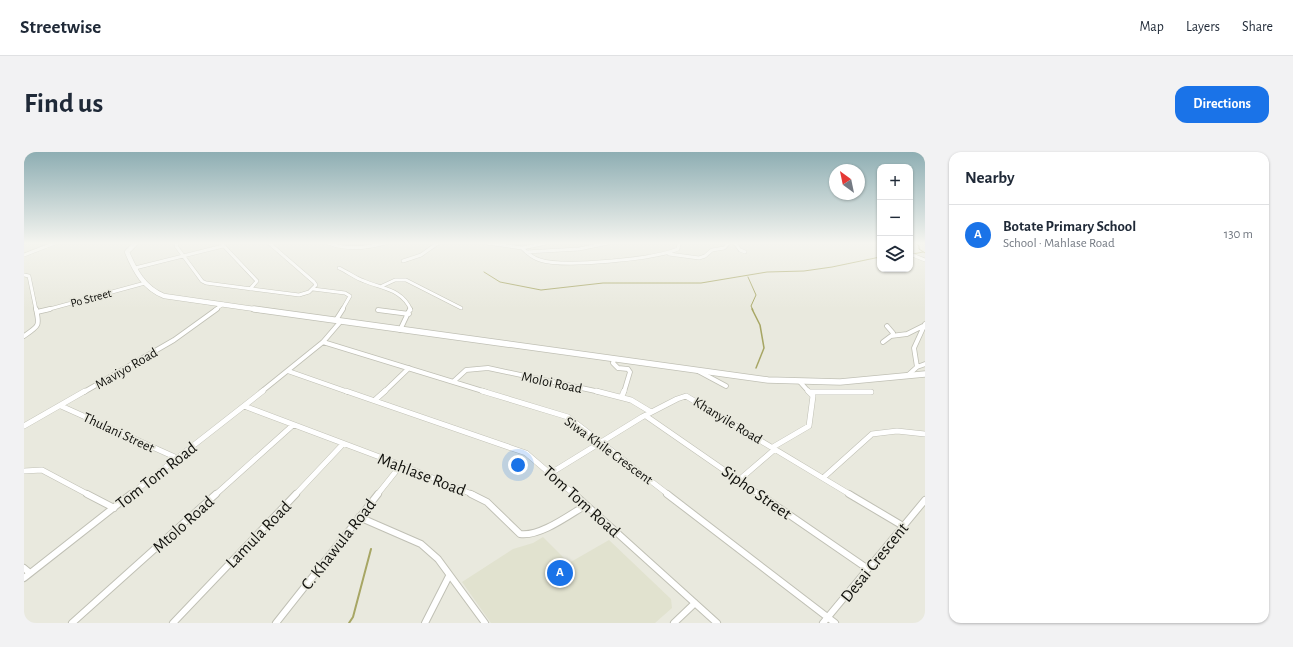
<!DOCTYPE html>
<meta charset="utf-8">
<style>
body{margin:0;font-family:"Alegreya Sans",sans-serif;background:#f2f2f3;color:#1f2937}
.controls{position:absolute;right:12px;top:12px;display:grid;overflow:hidden;border-radius:8px;box-shadow:0 1px 3px #0004}
.controls button{width:36px;height:36px;display:grid;place-items:center;padding:0;border:0;border-bottom:1px solid #e0e1e3;background:#fff;color:#1f2937;font:20px sans-serif}
.compass{position:absolute;left:805px;top:12px;width:36px;height:36px;border-radius:50%;background:#fff;box-shadow:0 1px 3px #0004;rotate:327deg}
.you{position:absolute;left:494px;top:313px;width:14px;height:14px;margin:-10px;border:3px solid #fff;border-radius:50%;background:#1a73e8;box-shadow:0 0 0 6px #1a73e833}
.badge{display:grid;place-items:center;width:26px;height:26px;border-radius:50%;background:#1a73e8;color:#fff;font-size:13px;font-weight:700}
.pin{position:absolute;translate:-50% -50%;border:2px solid #fff;box-shadow:0 1px 4px #0006}
.list{margin:0;padding:0;list-style:none}
h2{display:flex;justify-content:space-between;align-items:center;height:52px;margin:0;padding:0 16px;font-size:17px}
h2 small{font-size:13px;font-weight:400;color:#747a83}
.list li{display:grid;grid-template-columns:26px 1fr auto;gap:12px;align-items:center;box-sizing:border-box;height:60px;padding:0 16px;border-top:1px solid #e0e1e3}
.list b{display:block;font-size:15px;white-space:nowrap}
.list p{margin:0;font-size:13px;white-space:nowrap;color:#747a83}
.list em{font-size:13px;font-style:normal;color:#747a83}
.icon{flex:none;width:22px;height:22px;fill:none;stroke:currentColor;stroke-width:2;stroke-linecap:round;stroke-linejoin:round}
.map{position:relative;flex:none;width:901px;height:471px;overflow:hidden;border-radius:12px}
header{display:flex;align-items:center;gap:24px;box-sizing:border-box;height:56px;padding:0 20px;background:#fff;border-bottom:1px solid #e0e1e3}
header strong{font-size:19px}
nav{display:flex;gap:22px;margin-inline-start:auto;font-size:14px}
.intro{display:flex;align-items:center;justify-content:space-between;box-sizing:border-box;height:96px;padding:0 24px}
h1{margin:0;font-size:28px}
.button{padding:10px 18px;border-radius:12px;background:#1a73e8;color:#fff;font-size:14px;font-weight:700}
main{display:flex;gap:24px;padding:0 24px}
aside{flex:1;background:#fff;border-radius:12px;box-shadow:0 1px 3px #0004}
.map>svg:first-child{display:block}
.built{fill:#e1e2cf}
.lines{fill:none;stroke-linecap:round;stroke-linejoin:round}
.stream-far2{stroke:#a7a664;stroke-width:1}
.stream-far1{stroke:#a7a664;stroke-width:1.5}
.stream{stroke:#a7a664;stroke-width:2}
.street-far3-casing{stroke:#c0c0b5;stroke-width:4}
.street-far2-casing{stroke:#c0c0b5;stroke-width:5.5}
.street-far1-casing{stroke:#c0c0b5;stroke-width:6}
.street-casing{stroke:#c0c0b5;stroke-width:8}
.secondary-far1-casing{stroke:#c0c0b5;stroke-width:5.5}
.secondary-casing{stroke:#c0c0b5;stroke-width:7}
.street-far3{stroke:#fff;stroke-width:3}
.street-far2{stroke:#fff;stroke-width:4}
.street-far1{stroke:#fff;stroke-width:5}
.street{stroke:#fff;stroke-width:6}
.secondary-far1{stroke:#fff;stroke-width:4.5}
.secondary{stroke:#fff;stroke-width:5.5}
.labels{text-anchor:middle;stroke-width:3.5;stroke-linejoin:round;paint-order:stroke}
.far-street-label{font-size:12px;fill:#10100c;stroke:#e9e9de}
.street-label{font-size:14px;fill:#10100c;stroke:#e9e9de}
.near-street-label{font-size:17px;fill:#10100c;stroke:#e9e9de}
</style>
<header>
<strong>Streetwise</strong>
<nav><a>Map</a><a>Layers</a><a>Share</a></nav>
</header>
<div class="intro"><h1>Find us</h1><a class="button">Directions</a></div>
<main>
<div class="map">
<svg width="901" height="471" viewBox="0 0 901 471">
<rect width="100%" height="100%" fill="#e9e9de"/>
<path class="built" d="M 519,385 L 545,411 L 585,388 L 647,447 L 648,456 L 631,471 L 467,471 L 438,430 L 489,397 L 509,391 Z"/>
<g class="lines">
<path class="stream-far2" d="M 891,91 L 895,94 L 895,97 L 901,101
M 889,102 L 899,100
M 460,120 L 476,130 L 517,138 L 579,131 L 677,131 L 743,120 L 780,119 L 808,115 L 856,105
M 724,125 L 732,143 L 727,154 L 729,158"/>
<path class="stream-far1" d="M 728,157 L 736,173 L 740,196 L 732,216"/>
<path class="stream" d="M 325,471 L 329,465 L 347,397"/>
<g class="street-far3-casing">
<path id="street-far3" d="M 153,91 L 152,94 L 178,129 L 182,131 L 275,143 L 285,140 L 292,133 L 290,130 L 245,91
M 197,91 L 233,129 L 226,137
M 304,91 C 322,98 343,96 361,91
M 463,91 L 498,96 L 523,91
M 711,91 L 716,98 L 721,100
M 498,96 C 503,101 509,106 516,108 C 540,116 630,107 654,97 L 655,91
M 502,100 L 555,97 L 584,91
M 645,102 L 675,106 L 681,104 L 688,98 L 700,96 L 705,91
M 886,102 L 901,108
M 0,103 L 31,91
M 379,109 L 397,103 L 414,91
M 111,116 L 199,94
M 315,116 C 324,120 331,126 340,129 C 359,137 378,137 387,158
M 0,123 L 5,124 L 12,158
M 358,134 L 371,128 L 382,128 L 437,156
M 289,137 L 321,141 L 326,144 L 318,158
M 22,158 L 121,131
M 191,158 L 199,152"/>
</g>
<g class="street-far2-casing">
<path id="street-far2" d="M 354,158 L 385,162
M 13,160 L 26,157
M 312,168 L 319,157
M 863,174 L 869,181 L 868,184
M 376,178 L 386,157
M 0,184 C 15,174 16,174 12,157
M 299,190 L 462,240
M 859,190 L 867,184 L 883,182 L 899,174
M 590,207 L 589,211 L 594,216 L 604,217 L 606,220 L 600,240
M 893,215 L 890,196 L 901,172
M 264,219 L 324,240
M 674,219 L 702,234
M 883,224 L 893,215 L 901,212
M 430,229 L 442,218 L 464,216 L 576,240
M 776,230 L 785,240
M 60,240 L 150,188 L 193,157
M 237,240 L 299,190 L 317,169
M 360,240 L 385,216
M 792,240 L 842,240"/>
</g>
<g class="street-far1-casing">
<path id="street-far1" d="M 322,239 L 502,301 L 551,343
M 458,239 L 544,265 L 645,343
M 572,239 L 607,248 L 627,260
M 786,240 L 847,240
M 598,244 L 600,239
M 351,248 L 361,239
M 37,254 L 153,306
M 220,254 L 377,313 L 450,343
M 622,264 L 736,343
M 0,274 L 61,239
M 749,295 L 785,274 L 789,244 L 784,239
M 0,319 L 18,318 L 65,343
M 527,321 L 618,265 L 653,247 L 662,244 L 827,343
M 799,326 L 848,282 L 873,279 L 901,282
M 715,328 L 751,297
M 106,343 L 239,239
M 191,343 L 269,273
M 271,343 L 319,292
M 353,343 L 377,313"/>
</g>
<g class="street-casing">
<path id="street" d="M 63,342 L 90,356
M 447,342 L 463,350 L 496,382 C 516,385 545,363 562,353
M 550,342 L 693,471
M 643,342 L 811,471
M 735,342 L 844,417
M 825,342 L 879,374
M 335,365 L 397,392 L 414,407 L 461,471
M 0,416 L 6,421
M 0,426 L 107,342
M 48,471 L 192,342
M 149,471 L 272,342
M 252,471 L 354,342
M 401,471 L 425,424
M 650,471 L 671,451
M 799,471 L 901,348"/>
</g>
<g class="secondary-far1-casing">
<path id="secondary-far1" d="M 112,91 L 103,100 C 111,119 120,136 140,144 L 237,158"/>
</g>
<g class="secondary-casing">
<path id="secondary" d="M 230,157 L 744,228 L 816,230 L 901,222"/>
</g>
<use href="#street-far3" class="street-far3"/>
<use href="#street-far2" class="street-far2"/>
<use href="#street-far1" class="street-far1"/>
<use href="#street" class="street"/>
<use href="#secondary-far1" class="secondary-far1"/>
<use href="#secondary" class="secondary"/>
</g>
<linearGradient id="sky" x2="0" y2="1"><stop stop-color="#8eaeb3"/><stop offset="0.58" stop-color="#f5f5f0"/><stop offset="1" stop-color="#f5f5f0" stop-opacity="0"/></linearGradient>
<rect width="901" height="157" fill="url(#sky)"/>
<g class="labels">
<g class="far-street-label">
<text transform="translate(67 146) rotate(-15)" y="4">Po Street</text>
</g>
<g class="street-label">
<text transform="translate(102 216) rotate(-30)" y="5">Maviyo Road</text>
<text transform="translate(528 230) rotate(12)" y="5">Moloi Road</text>
<text transform="translate(704 268) rotate(31)" y="5">Khanyile Road</text>
<text transform="translate(95 280) rotate(25)" y="5">Thulani Street</text>
<text transform="translate(585 298) rotate(36)" y="5">Siwa Khile Crescent</text>
</g>
<g class="near-street-label">
<text transform="translate(398 322) rotate(21)" y="6">Mahlase Road</text>
<text transform="translate(132 323) rotate(-38)" y="6">Tom Tom Road</text>
<text transform="translate(733 340) rotate(35)" y="6">Sipho Street</text>
<text transform="translate(558 349) rotate(42)" y="6">Tom Tom Road</text>
<text transform="translate(159 372) rotate(-42)" y="6">Mtolo Road</text>
<text transform="translate(234 382) rotate(-46)" y="6">Lamula Road</text>
<text transform="translate(314 392) rotate(-52)" y="6">C. Khawula Road</text>
<text transform="translate(850 410) rotate(-51)" y="6">Desai Crescent</text>
</g>
</g>
</svg>
<div class="controls">
<button>+</button>
<button>−</button>
<button><svg class="icon" aria-label="layers" viewBox="0 0 24 24"><path d="M12 4l9 5-9 5-9-5zM3 14l9 5 9-5"/></svg></button>
</div>
<svg class="compass" viewBox="-18 -18 36 36"><path d="M0-13l5 13h-10z" fill="#e53935"/><path d="M0 13l5-13h-10z" fill="#747a83"/></svg>
<div class="you"></div>
<div class="pin badge" style="left:536px;top:421px">A</div>
</div>
<aside>
<h2>Nearby<small></small></h2>
<ul class="list">
<li><span class="badge">A</span><div><b>Botate Primary School</b><p>School · Mahlase Road</p></div><em>130 m</em></li>
</ul>
</aside>
</main>
